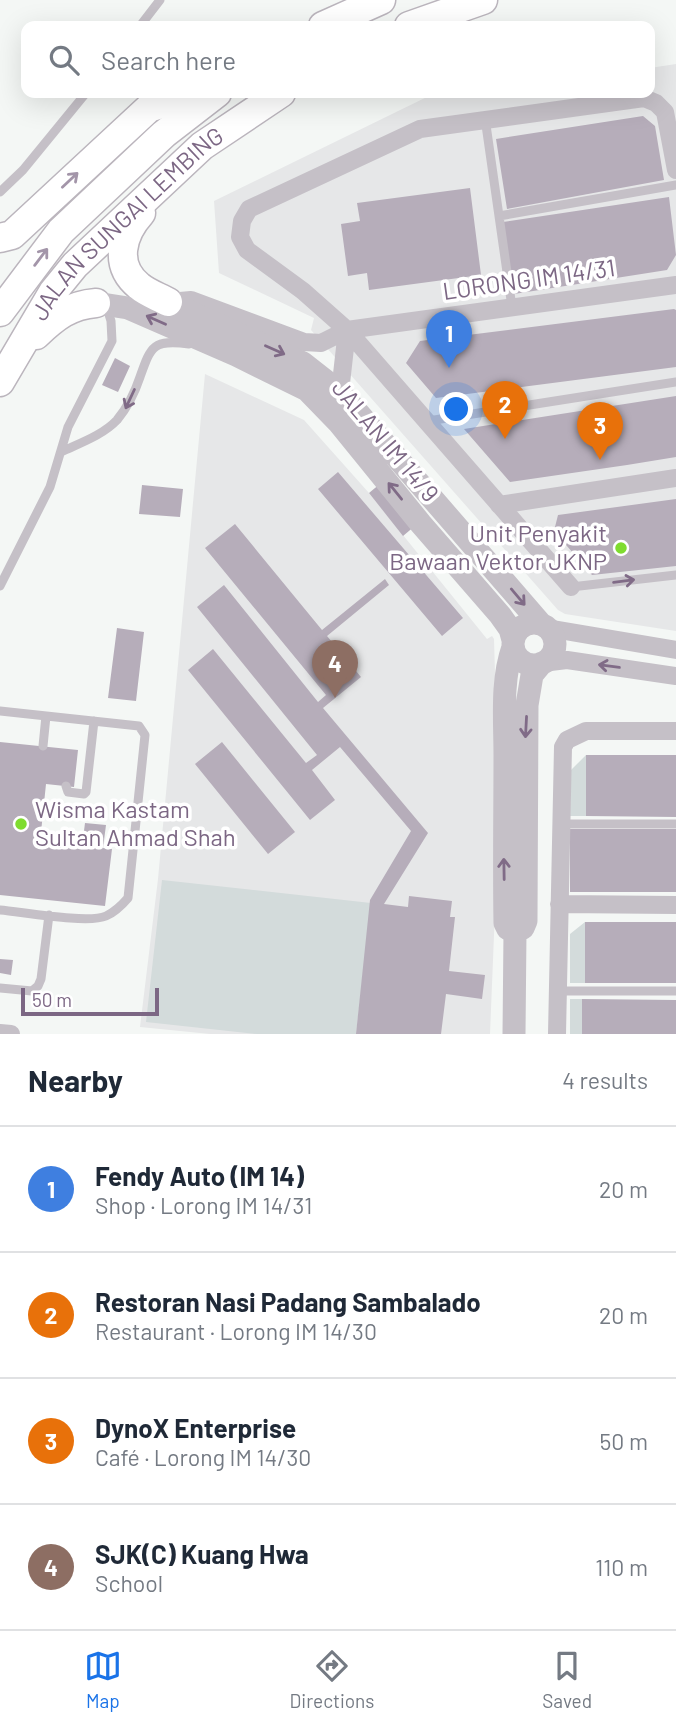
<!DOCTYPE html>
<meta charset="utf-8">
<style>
body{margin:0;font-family:Barlow,sans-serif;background:#f2f2f3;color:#1f2937}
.scale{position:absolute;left:21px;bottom:18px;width:138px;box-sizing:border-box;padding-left:7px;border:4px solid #7c6784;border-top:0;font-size:19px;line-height:24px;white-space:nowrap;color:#7c6784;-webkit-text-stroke:5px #fff;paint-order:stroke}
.you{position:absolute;left:457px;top:410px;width:24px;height:24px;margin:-18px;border:5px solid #fff;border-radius:50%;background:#1a73e8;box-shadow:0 0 0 10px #1a73e833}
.badge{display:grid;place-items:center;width:46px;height:46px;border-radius:50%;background:#1a73e8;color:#fff;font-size:23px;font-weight:700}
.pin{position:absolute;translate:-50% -58px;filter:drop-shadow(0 2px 4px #0008)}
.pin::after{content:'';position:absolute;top:37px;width:24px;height:21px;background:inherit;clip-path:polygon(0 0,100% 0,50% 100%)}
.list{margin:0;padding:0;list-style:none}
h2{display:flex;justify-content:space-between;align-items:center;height:91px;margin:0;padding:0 28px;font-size:30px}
h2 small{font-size:23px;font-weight:400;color:#747a83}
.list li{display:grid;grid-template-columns:46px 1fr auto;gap:21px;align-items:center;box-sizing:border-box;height:126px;padding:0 28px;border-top:2px solid #e0e1e3}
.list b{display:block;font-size:26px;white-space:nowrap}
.list p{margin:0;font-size:23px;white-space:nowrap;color:#747a83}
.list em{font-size:23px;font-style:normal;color:#747a83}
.icon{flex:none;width:38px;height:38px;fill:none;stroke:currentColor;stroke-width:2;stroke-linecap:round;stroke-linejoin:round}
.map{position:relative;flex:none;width:676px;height:1034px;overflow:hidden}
.search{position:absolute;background:#fff;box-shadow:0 7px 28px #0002;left:21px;right:21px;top:21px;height:77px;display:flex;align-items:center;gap:18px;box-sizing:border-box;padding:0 24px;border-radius:14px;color:#747a83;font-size:26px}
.sheet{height:595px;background:#fff}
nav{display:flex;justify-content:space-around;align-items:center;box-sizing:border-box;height:98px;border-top:2px solid #e0e1e3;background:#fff;font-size:19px;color:#747a83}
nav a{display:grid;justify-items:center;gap:4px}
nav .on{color:#1a73e8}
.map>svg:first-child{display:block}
.built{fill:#e6e7e8}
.green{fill:#d3dbdb}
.building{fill:#b6adba}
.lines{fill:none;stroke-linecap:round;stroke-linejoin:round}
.primary-casing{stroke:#bbb5bd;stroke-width:31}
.service{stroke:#c5c0c7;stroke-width:9}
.minor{stroke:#c5c0c7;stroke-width:18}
.tertiary{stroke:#c5c0c7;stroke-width:23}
.primary{stroke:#fff;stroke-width:28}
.oneway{stroke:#a395a9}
.oneway2{stroke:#806b87}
.poi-dot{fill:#7fdc2f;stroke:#fff;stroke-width:2.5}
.labels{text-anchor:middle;stroke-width:7;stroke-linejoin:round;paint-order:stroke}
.street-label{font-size:24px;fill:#7c6784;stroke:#fff}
.poi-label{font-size:24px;fill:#7c6784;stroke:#fff;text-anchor:end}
</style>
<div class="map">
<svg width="676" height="1034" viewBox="0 0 676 1034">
<rect width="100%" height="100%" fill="#f4f7f5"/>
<path class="built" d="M 676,64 L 676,631 L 565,614 L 558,610 L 311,330 L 314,318 L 219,273 L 214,201 L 435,93 L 650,93 L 650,68 Z
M 205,374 L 304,420 L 369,493 L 487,639 L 492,636 L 494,639 L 499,811 L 490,1034 L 210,1034 L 140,1027 L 158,879 Z"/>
<path class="green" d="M 586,755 L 586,816 L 570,816 L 571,770 Z
M 162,880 L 371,903 L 356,1034 L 257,1034 L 146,1022 Z
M 585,922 L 585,983 L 570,983 L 570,934 Z
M 570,999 L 582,999 L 582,1034 L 570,1034 Z"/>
<path class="building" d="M 643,116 L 655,126 L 664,180 L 507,209 L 496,139 Z
M 470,188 L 481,275 L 369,290 L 367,273 L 348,276 L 341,224 L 360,221 L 357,203 Z
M 669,197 L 676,255 L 667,270 L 514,294 L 503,222 Z
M 674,309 L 676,310 L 676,367 L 436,398 L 406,363 L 420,341 Z
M 115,358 L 130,366 L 118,392 L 102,385 Z
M 676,396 L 676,457 L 627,465 L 510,482 L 464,429 Z
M 338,472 L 463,618 L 442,636 L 318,489 Z
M 381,483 L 416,525 L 403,536 L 369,493 Z
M 142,485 L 183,489 L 180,517 L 139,514 Z
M 676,499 L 676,566 L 592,575 L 554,531 L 558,515 Z
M 235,524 L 322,630 L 385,579 L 389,585 L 327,636 L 361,677 L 323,708 L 428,833 L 384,904 L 408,907 L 409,896 L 452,901 L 450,917 L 455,917 L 449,971 L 485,975 L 482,999 L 446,994 L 441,1034 L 356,1034 L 370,900 L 411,831 L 340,747 L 312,770 L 335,800 L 310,820 L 188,670 L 213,649 L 306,763 L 317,755 L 197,607 L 224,585 L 318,702 L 326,695 L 205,548 Z
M 117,628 L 144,632 L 136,701 L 108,698 Z
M 0,742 L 78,750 L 74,787 L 46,784 L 40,842 L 82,846 L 85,823 L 106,825 L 103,848 L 112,849 L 105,906 L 0,895 Z
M 222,742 L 295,832 L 268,854 L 195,764 Z
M 586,755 L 676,755 L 676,817 L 586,816 Z
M 570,829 L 676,829 L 676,892 L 570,892 Z
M 585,922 L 676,922 L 676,983 L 585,983 Z
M 0,959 L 13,960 L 11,975 L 0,973 Z
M 582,999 L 676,1000 L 676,1034 L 582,1034 Z"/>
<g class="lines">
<g class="primary-casing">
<g id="primary">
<path d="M 323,26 L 381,0"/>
<path d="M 409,26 L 483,0"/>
<path d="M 141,213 C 122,234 113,265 139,286 C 147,293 159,297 168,302"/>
<path d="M 0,238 L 12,235 L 149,108 L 167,102 L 211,96"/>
<path d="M 0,312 L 61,231 L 164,134 L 217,93"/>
<path d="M 36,335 C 55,317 70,305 96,303"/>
<path id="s1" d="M 0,382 L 53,292 L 75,265 L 202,146 L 281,93"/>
</g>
</g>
<path class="service" d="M 140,26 L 160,0
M 485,118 L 512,307
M 0,192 L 23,170 L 86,93
M 499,216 L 676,185
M 428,421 L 676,382
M 61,452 C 80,443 103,435 117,420 C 127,408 135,392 140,377 C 151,346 153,339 189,344
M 0,586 L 50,487 L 68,427 L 112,341 L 111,321 L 107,308
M 571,587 L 676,575
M 0,711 L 139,726 L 145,735 L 128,898 C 122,905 115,912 106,916 C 88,924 23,912 0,910
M 43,746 L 46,716
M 66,786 L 68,792 L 84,794 L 86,792 L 94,721
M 561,824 L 676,824
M 0,988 L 32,991 L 38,986 L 41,979 L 49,915
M 558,991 L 676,991"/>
<path class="minor" d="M 169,302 L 191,300 L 304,342 L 321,343 L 347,330 L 676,285
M 340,392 L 347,330
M 499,505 L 676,478
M 571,587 L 347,330 L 303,291 L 247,250 L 240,237 L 242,221 L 249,209 L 420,129 L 644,98 L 656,103 L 665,112 L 676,170
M 547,628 L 676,650
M 542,663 L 567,660 L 676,676
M 559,904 L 676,905
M 0,1033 L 11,1034
M 557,1034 L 563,747 L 567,740 L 586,731 L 676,731"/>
<path class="tertiary" d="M 168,302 L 303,363 L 340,392 L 541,624
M 96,303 L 128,308 L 236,355 L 307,390 L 339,423 L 421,524 L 500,615 L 510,629 L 513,640
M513 644a21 21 0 1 1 42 0a21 21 0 1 1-42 0Z
M 513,647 C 501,681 505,720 505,755 C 505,811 504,867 505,923 L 508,929 L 515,932
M 515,932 L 523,928 L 526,921 L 527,705 L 532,675 L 542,663
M 514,1034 L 515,932"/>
<use href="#primary" class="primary"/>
</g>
<defs><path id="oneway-shaft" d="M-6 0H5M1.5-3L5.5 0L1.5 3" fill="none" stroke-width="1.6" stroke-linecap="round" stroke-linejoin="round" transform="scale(1.75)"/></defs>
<g class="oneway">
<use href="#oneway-shaft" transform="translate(70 180) rotate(-43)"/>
<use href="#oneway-shaft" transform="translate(41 257) rotate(-53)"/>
</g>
<g class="oneway2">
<use href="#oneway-shaft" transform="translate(156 320) rotate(-156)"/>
<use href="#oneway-shaft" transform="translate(275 350) rotate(24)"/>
<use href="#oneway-shaft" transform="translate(130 399) rotate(115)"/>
<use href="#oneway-shaft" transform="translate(395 491) rotate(-129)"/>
<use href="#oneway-shaft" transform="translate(624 581) rotate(-7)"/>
<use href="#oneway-shaft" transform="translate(518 597) rotate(50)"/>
<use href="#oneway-shaft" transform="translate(609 666) rotate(-172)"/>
<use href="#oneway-shaft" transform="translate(526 727) rotate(93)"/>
<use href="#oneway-shaft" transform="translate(504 869) rotate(-91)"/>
</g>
<g class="poi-dot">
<circle cx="621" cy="548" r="7"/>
<circle cx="21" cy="824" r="7"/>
</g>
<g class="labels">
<g class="street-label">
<text dy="8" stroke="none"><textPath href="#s1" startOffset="205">JALAN SUNGAI LEMBING</textPath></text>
<text transform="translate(529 280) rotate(-8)" y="8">LORONG IM 14/31</text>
<text transform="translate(385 441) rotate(50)" y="8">JALAN IM 14/9</text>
</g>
<g class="poi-label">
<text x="607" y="542">Unit Penyakit<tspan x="607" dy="28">Bawaan Vektor JKNP</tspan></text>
<text x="35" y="818" text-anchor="start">Wisma Kastam<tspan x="35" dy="28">Sultan Ahmad Shah</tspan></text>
</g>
</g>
</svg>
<div class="scale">50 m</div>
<div class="you"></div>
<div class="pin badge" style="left:449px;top:368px;background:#3f7fe0">1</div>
<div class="pin badge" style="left:505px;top:439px;background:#e8710a">2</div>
<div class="pin badge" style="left:600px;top:460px;background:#e8710a">3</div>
<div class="pin badge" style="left:335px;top:698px;background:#8d6e63">4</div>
<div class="search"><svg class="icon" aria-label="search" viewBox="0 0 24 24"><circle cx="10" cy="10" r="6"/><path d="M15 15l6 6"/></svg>Search here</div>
</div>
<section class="sheet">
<h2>Nearby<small>4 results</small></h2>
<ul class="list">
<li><span class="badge" style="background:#3f7fe0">1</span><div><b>Fendy Auto (IM 14)</b><p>Shop · Lorong IM 14/31</p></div><em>20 m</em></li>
<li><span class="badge" style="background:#e8710a">2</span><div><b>Restoran Nasi Padang Sambalado</b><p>Restaurant · Lorong IM 14/30</p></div><em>20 m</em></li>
<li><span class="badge" style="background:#e8710a">3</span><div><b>DynoX Enterprise</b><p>Café · Lorong IM 14/30</p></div><em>50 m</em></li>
<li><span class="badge" style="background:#8d6e63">4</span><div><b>SJK(C) Kuang Hwa</b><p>School</p></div><em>110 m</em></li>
</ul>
</section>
<nav>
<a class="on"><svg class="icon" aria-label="map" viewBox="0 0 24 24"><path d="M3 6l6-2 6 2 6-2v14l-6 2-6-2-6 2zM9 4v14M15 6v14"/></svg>Map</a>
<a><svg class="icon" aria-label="directions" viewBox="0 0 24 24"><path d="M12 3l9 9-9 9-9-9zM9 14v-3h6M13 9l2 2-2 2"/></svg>Directions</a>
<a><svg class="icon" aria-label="saved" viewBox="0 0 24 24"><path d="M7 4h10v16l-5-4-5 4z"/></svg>Saved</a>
</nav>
